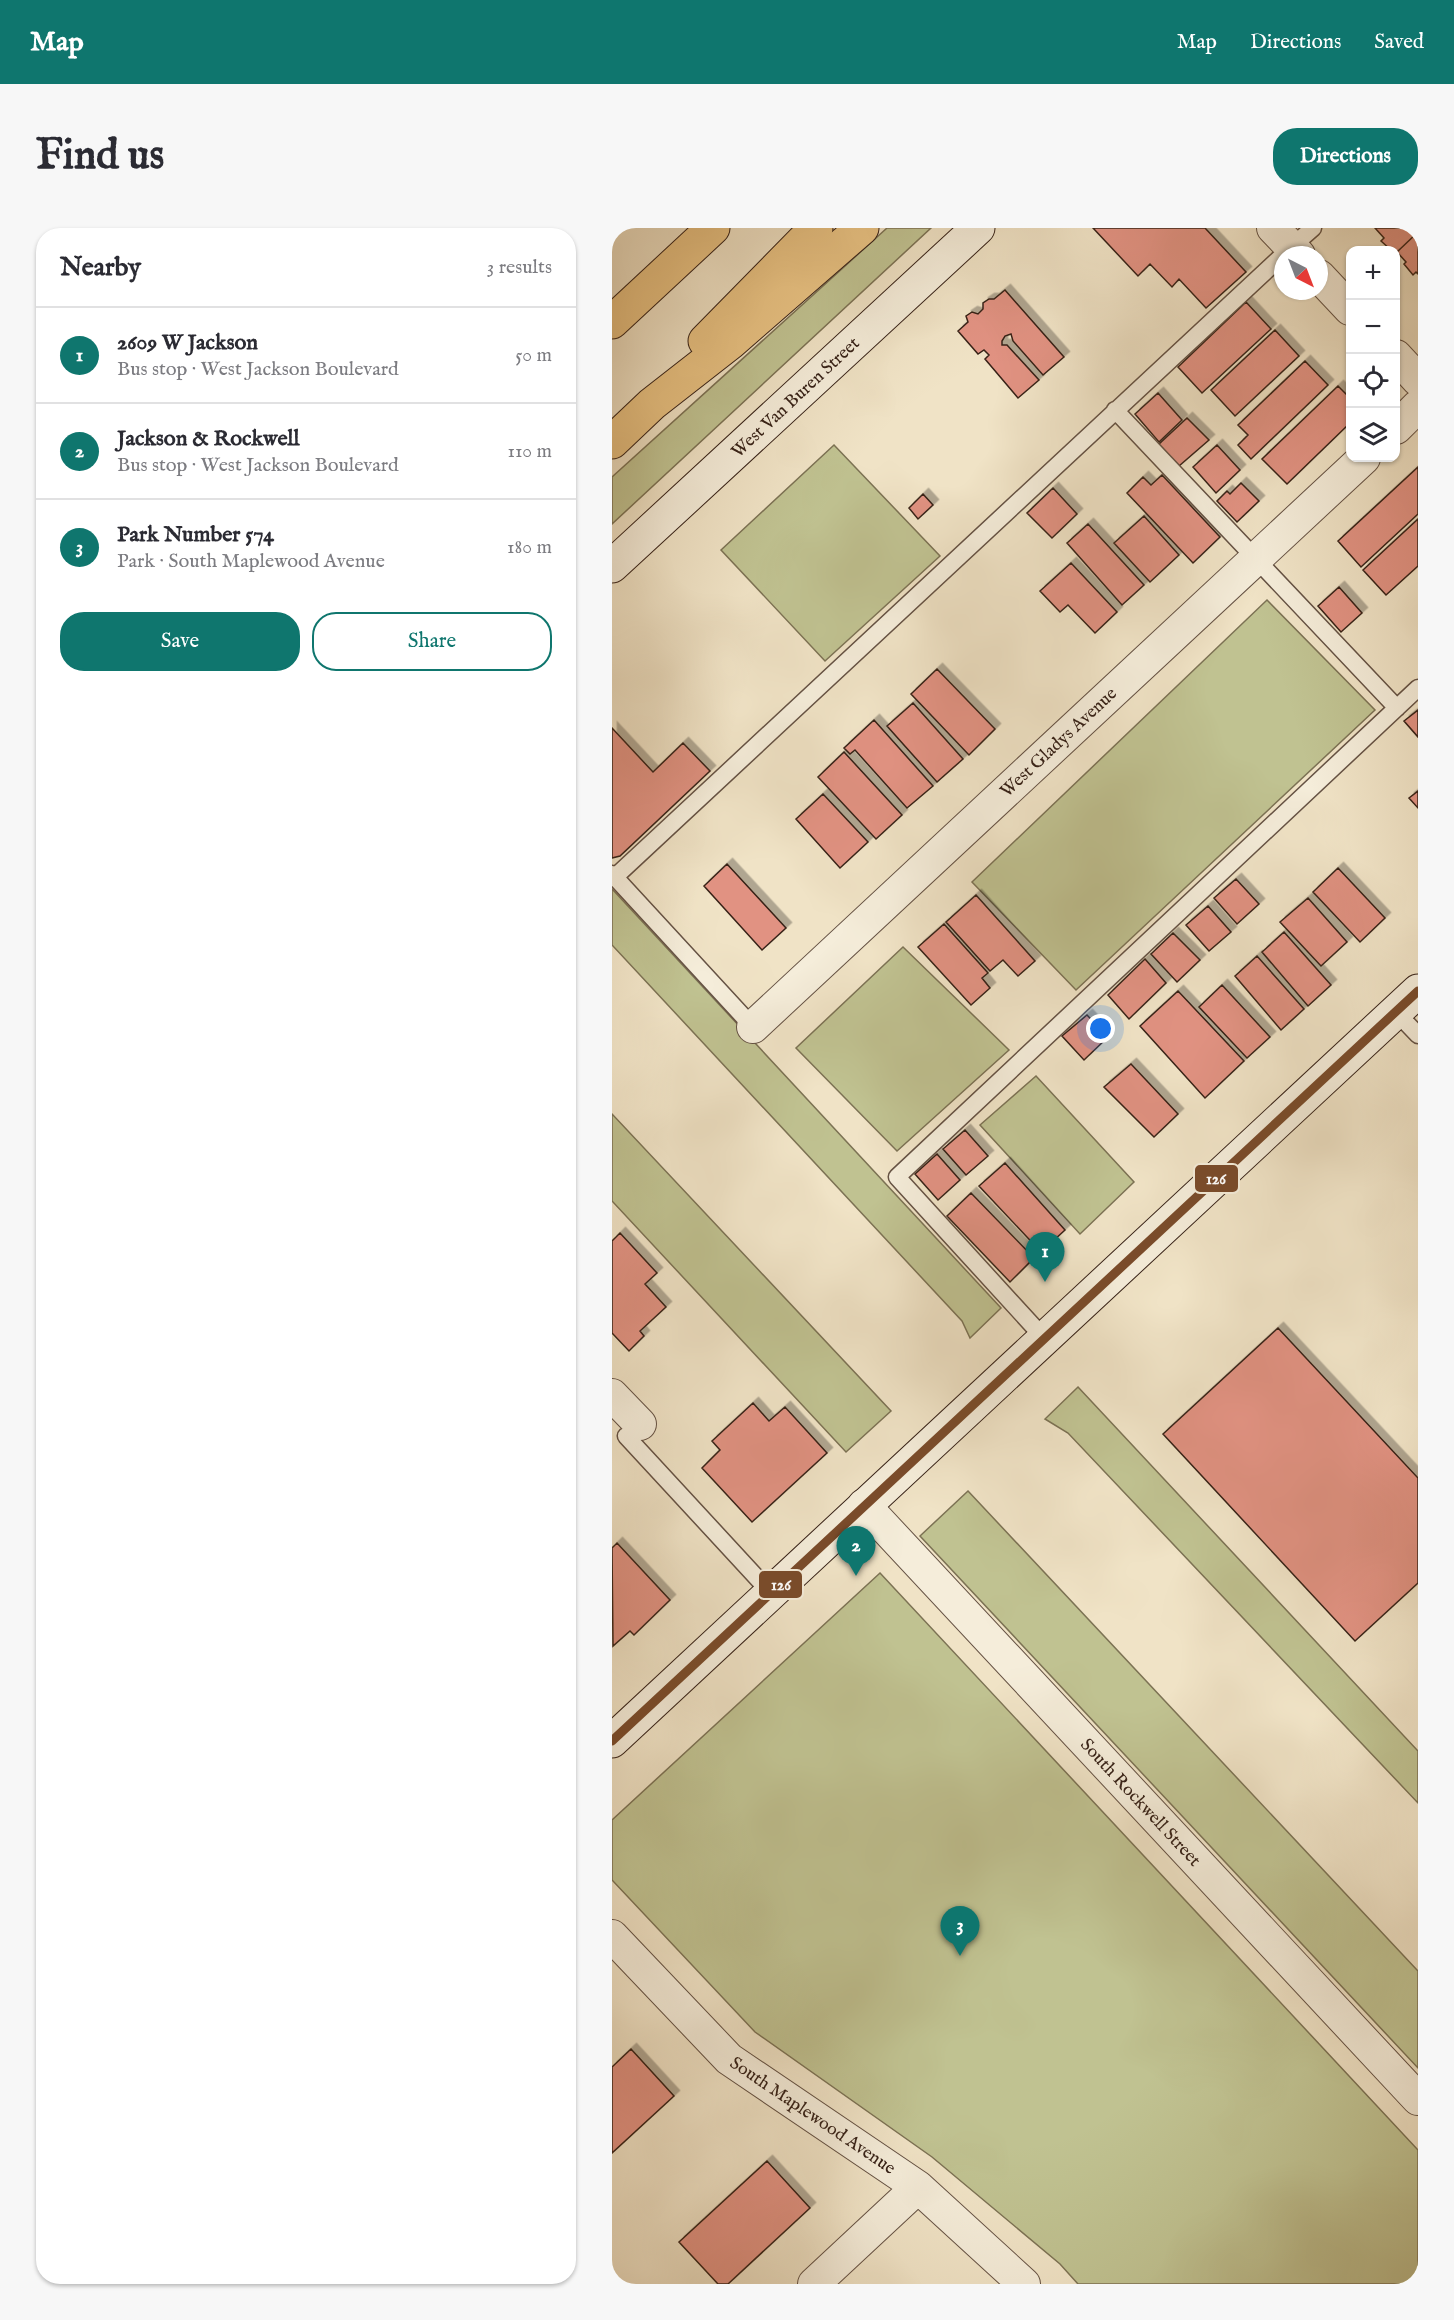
<!DOCTYPE html>
<meta charset="utf-8">
<style>
body{margin:0;font-family:"IM FELL English",serif;background:#f7f7f7;color:#2b2b33}
.controls{position:absolute;right:18px;top:18px;display:grid;overflow:hidden;border-radius:12px;box-shadow:0 2px 4px #0004}
.controls button{width:54px;height:54px;display:grid;place-items:center;padding:0;border:0;border-bottom:2px solid #e1e1e2;background:#fff;color:#2b2b33;font:30px sans-serif}
.compass{position:absolute;left:662px;top:18px;width:54px;height:54px;border-radius:50%;background:#fff;box-shadow:0 2px 4px #0004;rotate:138deg}
.you{position:absolute;left:489px;top:801px;width:21px;height:21px;margin:-15px;border:4px solid #fff;border-radius:50%;background:#1a73e8;box-shadow:0 0 0 9px #1a73e833}
.badge{display:grid;place-items:center;width:39px;height:39px;border-radius:50%;background:#0f766e;color:#fff;font-size:20px;font-weight:700}
.pin{position:absolute;translate:-50% -50px;filter:drop-shadow(0 2px 3px #0008)}
.pin::after{content:'';position:absolute;top:32px;width:21px;height:18px;background:inherit;clip-path:polygon(0 0,100% 0,50% 100%)}
.list{margin:0;padding:0;list-style:none}
h2{display:flex;justify-content:space-between;align-items:center;height:78px;margin:0;padding:0 24px;font-size:26px}
h2 small{font-size:20px;font-weight:400;color:#7c7c81}
.list li{display:grid;grid-template-columns:39px 1fr auto;gap:18px;align-items:center;box-sizing:border-box;height:96px;padding:0 24px;border-top:2px solid #e1e1e2}
.list b{display:block;font-size:22px;white-space:nowrap}
.list p{margin:0;font-size:20px;white-space:nowrap;color:#7c7c81}
.list em{font-size:20px;font-style:normal;color:#7c7c81}
.actions{display:flex;gap:12px;padding:18px 24px}
.actions a{flex:1;padding:14px 0;border:2px solid #0f766e;border-radius:24px;text-align:center;font-size:21px;color:#0f766e}
.actions .main{background:#0f766e;color:#fff}
.icon{flex:none;width:33px;height:33px;fill:none;stroke:currentColor;stroke-width:2;stroke-linecap:round;stroke-linejoin:round}
.map{position:relative;flex:none;width:806px;height:2056px;overflow:hidden;border-radius:24px}
header{display:flex;align-items:center;gap:36px;box-sizing:border-box;height:84px;padding:0 30px;background:#0f766e;color:#fff}
header strong{font-size:28px}
nav{display:flex;gap:33px;margin-inline-start:auto;font-size:21px}
.intro{display:flex;align-items:center;justify-content:space-between;box-sizing:border-box;height:144px;padding:0 36px}
h1{margin:0;font-size:42px}
.button{padding:15px 27px;border-radius:24px;background:#0f766e;color:#fff;font-size:21px;font-weight:700}
main{display:flex;gap:36px;padding:0 36px}
aside{flex:1;background:#fff;border-radius:24px;box-shadow:0 2px 4px #0004}
.map>svg:first-child{display:block}
.green{fill:#c0c291;stroke:#7c7254;stroke-width:1.5}
.building{fill:#e19282;stroke:#372218;stroke-width:1.5;filter:url(#shadow)}
.lines{fill:none;stroke-linecap:round;stroke-linejoin:round}
.lane-casing{stroke:#655244;stroke-width:19}
.street-casing{stroke:#655244;stroke-width:34}
.secondary-casing{stroke:#372218;stroke-width:35}
.highway-casing{stroke:#372218;stroke-width:35}
.lane{stroke:#f5edda;stroke-width:16}
.street{stroke:#f5edda;stroke-width:32}
.secondary{stroke:#f5edda;stroke-width:33}
.highway{stroke:#e8c283;stroke-width:33}
.bus-1-casing{stroke:#f5edda;stroke-width:14}
.bus-1{stroke:#7a4b2a;stroke-width:9}
.labels{text-anchor:middle;stroke-width:4.5;stroke-linejoin:round;paint-order:stroke}
.street-label{font-size:18px;fill:#372218;stroke:#f5edda}
.line-badge{stroke:#f5edda;stroke-width:2}
.badge-label{font-size:16px;text-anchor:middle;font-weight:bold;fill:#fff}
</style>
<header>
<strong>Map</strong>
<nav><a>Map</a><a>Directions</a><a>Saved</a></nav>
</header>
<div class="intro"><h1>Find us</h1><a class="button">Directions</a></div>
<main>
<aside>
<h2>Nearby<small>3 results</small></h2>
<ul class="list">
<li><span class="badge">1</span><div><b>2609 W Jackson</b><p>Bus stop · West Jackson Boulevard</p></div><em>50 m</em></li>
<li><span class="badge">2</span><div><b>Jackson &amp; Rockwell</b><p>Bus stop · West Jackson Boulevard</p></div><em>110 m</em></li>
<li><span class="badge">3</span><div><b>Park Number 574</b><p>Park · South Maplewood Avenue</p></div><em>180 m</em></li>
</ul>
<div class="actions"><a class="main">Save</a><a>Share</a></div>
</aside>
<div class="map">
<svg width="806" height="2056" viewBox="0 0 806 2056">
<defs>
<filter id="shadow"><feDropShadow dx="5.5" dy="-5.5" stdDeviation="0" flood-color="#0004"/></filter>
</defs>
<rect width="100%" height="100%" fill="#f0e3c6"/>
<filter id="stains"><feTurbulence type="fractalNoise" baseFrequency=".00333" numOctaves="4"/><feColorMatrix values="0 0 0 0 .2 0 0 0 0 .09 0 0 0 0 .02 0 0 0 .5 -.17"/></filter>
<radialGradient id="worn" r=".72"><stop offset=".6" stop-color="#630" stop-opacity="0"/><stop offset="1" stop-color="#630" stop-opacity=".3"/></radialGradient>
<path class="green" d="M 275,0 L 319,0 L 0,296 L 0,249 Z
M 222,217 L 328,328 L 213,433 L 109,322 Z
M 655,372 L 763,482 L 464,762 L 360,654 Z
M 0,661 L 389,1080 L 358,1110 L 350,1093 L 0,717 Z
M 291,719 L 397,822 L 285,923 L 184,820 Z
M 424,848 L 522,954 L 468,1006 L 368,897 Z
M 0,886 L 279,1183 L 234,1224 L 0,973 Z
M 466,1159 L 806,1523 L 806,1575 L 456,1205 L 433,1191 Z
M 356,1263 L 806,1743 L 806,1840 L 308,1308 Z
M 268,1345 L 806,1922 L 806,2056 L 466,2056 L 448,2036 L 320,1929 L 143,1804 L 0,1652 L 0,1592 Z"/>
<path class="building" d="M 481,0 L 593,0 L 634,44 L 594,80 L 567,51 L 560,59 L 538,36 L 526,48 Z
M 763,0 L 806,0 L 806,4 L 785,24 L 782,21 L 779,22 L 769,13 L 772,10 Z
M 806,4 L 806,46 L 804,44 L 801,47 L 792,36 L 794,34 L 785,24 Z
M 393,62 L 452,129 L 431,147 L 401,113 L 399,106 L 393,108 L 390,113 L 390,117 L 395,117 L 427,152 L 406,170 L 373,131 L 377,127 L 372,122 L 366,126 L 346,103 L 356,94 L 354,88 L 360,84 L 366,86 L 371,81 L 371,75 L 377,71 L 382,71 Z
M 634,74 L 659,101 L 590,165 L 566,139 Z
M 663,102 L 687,128 L 623,188 L 599,162 Z
M 693,133 L 716,157 L 639,231 L 626,217 L 636,207 L 626,197 Z
M 726,158 L 738,170 L 738,195 L 675,256 L 650,231 Z
M 546,165 L 570,192 L 547,214 L 523,186 Z
M 575,190 L 597,212 L 567,238 L 546,217 Z
M 605,217 L 628,242 L 604,265 L 581,239 Z
M 806,239 L 806,286 L 749,339 L 726,313 Z
M 550,247 L 608,309 L 581,335 L 515,265 L 531,249 L 539,257 Z
M 629,255 L 647,273 L 625,294 L 605,273 L 615,263 L 618,266 Z
M 441,260 L 465,286 L 440,310 L 415,285 Z
M 311,266 L 321,277 L 306,291 L 297,280 Z
M 532,288 L 567,327 L 538,354 L 502,315 Z
M 806,291 L 806,338 L 774,367 L 751,342 Z
M 476,296 L 532,357 L 510,377 L 455,315 Z
M 459,335 L 505,384 L 483,405 L 456,377 L 448,384 L 428,363 Z
M 727,359 L 750,385 L 729,404 L 706,378 Z
M 325,441 L 383,501 L 357,527 L 299,466 Z
M 301,475 L 351,531 L 325,554 L 275,498 Z
M 806,482 L 806,509 L 792,493 Z
M 262,492 L 321,558 L 295,580 L 243,522 L 238,526 L 232,520 Z
M 0,500 L 41,544 L 71,515 L 98,543 L 8,628 L 0,630 Z
M 232,524 L 290,587 L 264,611 L 206,549 Z
M 806,563 L 806,580 L 797,570 Z
M 211,566 L 256,614 L 228,640 L 184,591 Z
M 115,636 L 174,700 L 150,722 L 92,658 Z
M 726,640 L 773,690 L 748,714 L 701,664 Z
M 624,651 L 647,676 L 625,696 L 602,670 Z
M 364,667 L 423,733 L 406,748 L 391,732 L 378,743 L 334,694 Z
M 696,670 L 735,714 L 709,738 L 668,694 Z
M 596,678 L 619,704 L 597,723 L 574,697 Z
M 332,696 L 376,745 L 370,750 L 378,760 L 359,777 L 306,719 Z
M 672,704 L 719,757 L 696,778 L 650,724 Z
M 561,705 L 588,732 L 565,754 L 539,726 Z
M 645,728 L 692,781 L 669,802 L 623,748 Z
M 533,731 L 554,755 L 517,791 L 496,767 Z
M 610,757 L 658,809 L 635,830 L 587,779 Z
M 566,763 L 632,833 L 593,870 L 528,798 Z
M 475,787 L 496,809 L 472,832 L 450,808 Z
M 519,836 L 566,886 L 542,909 L 492,859 Z
M 353,902 L 376,928 L 354,947 L 331,921 Z
M 325,926 L 348,952 L 326,972 L 303,946 Z
M 393,935 L 453,1002 L 429,1024 L 367,958 Z
M 359,965 L 422,1030 L 398,1054 L 335,988 Z
M 8,1005 L 45,1045 L 33,1056 L 54,1079 L 28,1103 L 32,1108 L 17,1123 L 0,1105 L 0,1013 Z
M 666,1100 L 806,1250 L 806,1355 L 743,1413 L 551,1206 Z
M 141,1175 L 157,1193 L 173,1179 L 215,1225 L 140,1294 L 90,1240 L 108,1222 L 100,1213 Z
M 5,1315 L 58,1372 L 22,1407 L 18,1403 L 1,1418 L 0,1320 Z
M 19,1821 L 62,1868 L 0,1925 L 0,1839 Z
M 155,1933 L 198,1980 L 116,2056 L 106,2056 L 67,2014 Z"/>
<g class="lines">
<g class="lane-casing">
<path id="lane" d="M 676,22 L 701,0
M 503,182 L 785,480
M 0,646 L 141,799
M 3,649 L 671,27
M 784,784 L 806,807
M 432,1110 L 285,949 L 806,460
M 14,1208 L 159,1365"/>
</g>
<g class="street-casing">
<path id="street" d="M 661,0 L 687,27
M 707,48 L 738,81
M 784,128 L 806,152
M 784,200 L 806,178
M 141,799 L 752,230
M 0,1167 L 28,1196
M 252,1277 L 806,1871
M 0,1708 L 117,1831 L 306,1959 L 412,2056
M 202,2056 L 306,1959"/>
</g>
<g class="secondary-casing">
<path id="secondary" d="M 0,338 L 366,0
M 0,1513 L 806,763"/>
</g>
<g class="highway-casing">
<path id="highway" d="M 0,94 L 101,0
M 93,113 L 204,0
M 0,214 L 40,176 L 118,115 L 250,0"/>
</g>
<use href="#lane" class="lane"/>
<use href="#street" class="street"/>
<use href="#secondary" class="secondary"/>
<use href="#highway" class="highway"/>
<g class="bus-1-casing">
<path id="bus-1" d="M 0,1513 L 806,763"/>
</g>
<use href="#bus-1" class="bus-1"/>
</g>
<g class="labels">
<g class="street-label">
<text transform="translate(183 169) rotate(-43)" y="6">West Van Buren Street</text>
<text transform="translate(446 514) rotate(-43)" y="6">West Gladys Avenue</text>
<text transform="translate(529 1574) rotate(47)" y="6">South Rockwell Street</text>
<text transform="translate(201 1887) rotate(34)" y="6">South Maplewood Avenue</text>
</g>
</g>
<g class="line-badge">
<rect x="582" y="936" width="45" height="29" rx="6" fill="#7a4b2a"/>
<rect x="146" y="1342" width="45" height="29" rx="6" fill="#7a4b2a"/>
</g>
<g class="badge-label">
<text x="604" y="956">126</text>
<text x="169" y="1362">126</text>
</g>
<rect width="100%" height="100%" filter="url(#stains)"/>
<rect width="100%" height="100%" fill="url(#worn)"/>
</svg>
<div class="controls">
<button>+</button>
<button>−</button>
<button><svg class="icon" aria-label="locate" viewBox="0 0 24 24"><circle cx="12" cy="12" r="6"/><path d="M12 2v4M12 18v4M2 12h4M18 12h4"/></svg></button>
<button><svg class="icon" aria-label="layers" viewBox="0 0 24 24"><path d="M12 4l9 5-9 5-9-5zM3 14l9 5 9-5"/></svg></button>
</div>
<svg class="compass" viewBox="-18 -18 36 36"><path d="M0-13l5 13h-10z" fill="#e53935"/><path d="M0 13l5-13h-10z" fill="#7c7c81"/></svg>
<div class="you"></div>
<div class="pin badge" style="left:433px;top:1054px">1</div>
<div class="pin badge" style="left:244px;top:1348px">2</div>
<div class="pin badge" style="left:348px;top:1728px">3</div>
</div>
</main>
